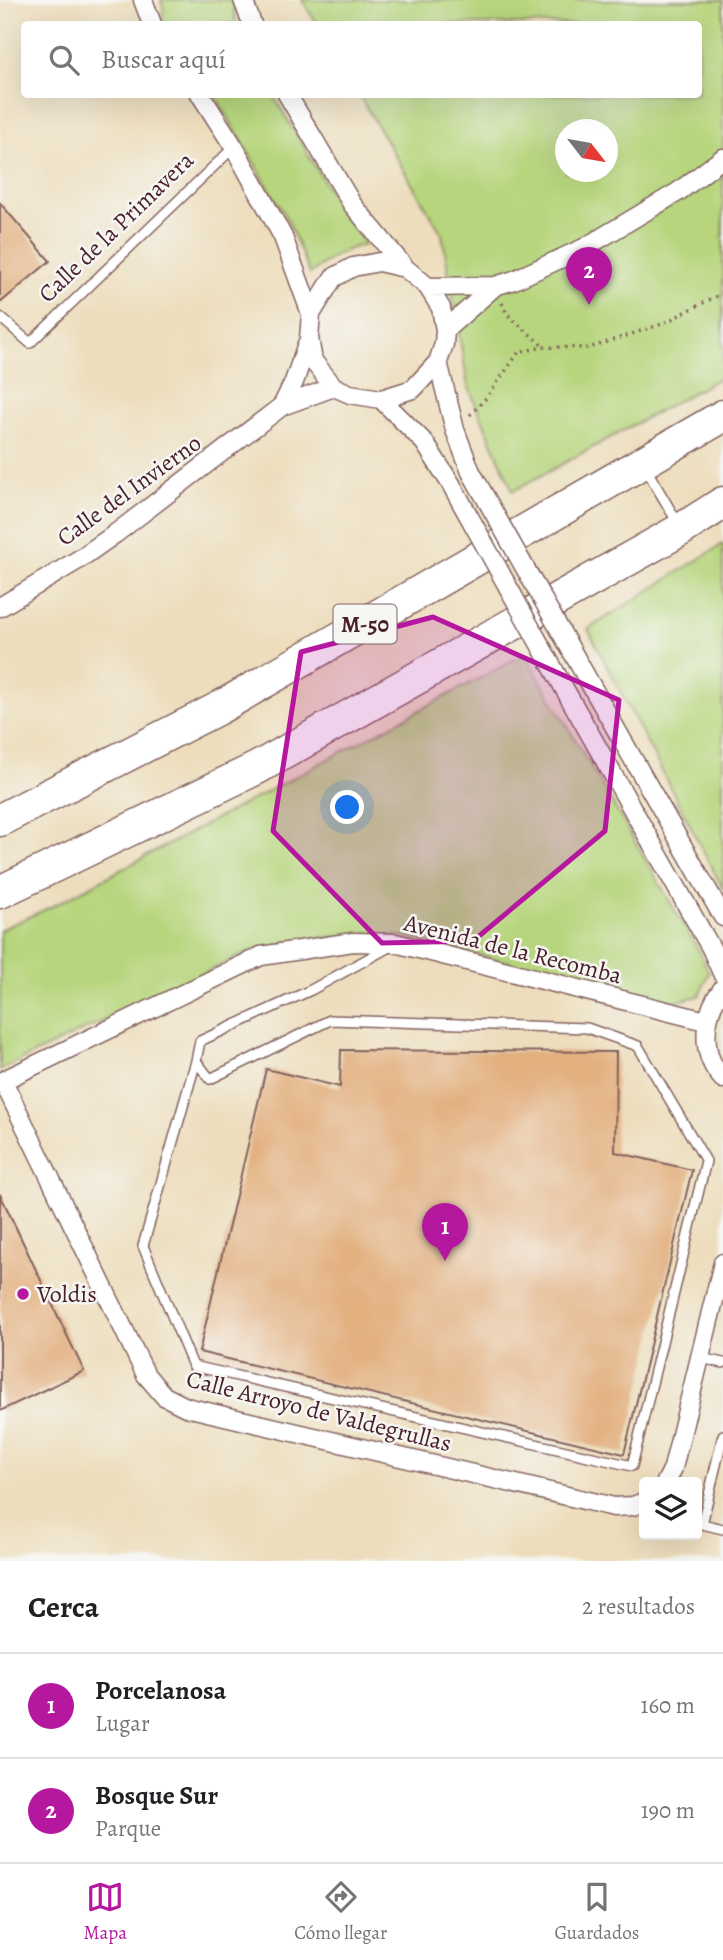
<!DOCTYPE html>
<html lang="es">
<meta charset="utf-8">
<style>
body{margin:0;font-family:Alegreya,serif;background:#f2f2f2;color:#202124}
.controls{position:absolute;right:21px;bottom:21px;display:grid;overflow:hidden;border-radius:7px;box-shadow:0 7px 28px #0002}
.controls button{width:63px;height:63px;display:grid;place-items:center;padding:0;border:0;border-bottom:2px solid #e0e0e0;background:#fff;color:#202124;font:35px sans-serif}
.compass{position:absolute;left:555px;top:119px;width:63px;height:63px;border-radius:50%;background:#fff;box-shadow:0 7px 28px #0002;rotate:121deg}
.you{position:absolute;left:348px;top:808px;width:24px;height:24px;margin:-18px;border:5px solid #fff;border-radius:50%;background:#1a73e8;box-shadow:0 0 0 10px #1a73e833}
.badge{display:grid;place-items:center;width:46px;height:46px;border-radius:50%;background:#b5179e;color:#fff;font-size:23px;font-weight:700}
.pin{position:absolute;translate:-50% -58px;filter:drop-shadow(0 2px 4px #0008)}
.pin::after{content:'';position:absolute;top:37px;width:24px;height:21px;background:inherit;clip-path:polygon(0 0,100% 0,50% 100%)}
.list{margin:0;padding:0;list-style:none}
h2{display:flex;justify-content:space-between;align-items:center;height:91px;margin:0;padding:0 28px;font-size:30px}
h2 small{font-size:23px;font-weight:400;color:#757577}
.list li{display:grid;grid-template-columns:46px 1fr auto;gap:21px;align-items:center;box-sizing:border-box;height:105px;padding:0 28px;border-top:2px solid #e0e0e0}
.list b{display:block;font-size:26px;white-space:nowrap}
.list p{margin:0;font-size:23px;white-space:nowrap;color:#757577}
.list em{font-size:23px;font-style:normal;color:#757577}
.icon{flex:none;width:38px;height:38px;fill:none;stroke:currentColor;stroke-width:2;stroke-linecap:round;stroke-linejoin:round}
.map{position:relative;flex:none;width:723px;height:1561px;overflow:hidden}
.search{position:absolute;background:#fff;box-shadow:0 7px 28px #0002;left:21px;right:21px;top:21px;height:77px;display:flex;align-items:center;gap:18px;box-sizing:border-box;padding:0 24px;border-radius:7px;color:#757577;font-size:26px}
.sheet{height:301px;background:#fff}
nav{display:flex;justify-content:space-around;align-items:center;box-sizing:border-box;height:98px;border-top:2px solid #e0e0e0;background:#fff;font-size:19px;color:#757577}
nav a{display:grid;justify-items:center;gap:4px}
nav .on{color:#b5179e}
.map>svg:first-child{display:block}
.green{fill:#b6d57c;stroke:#807a54;stroke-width:2;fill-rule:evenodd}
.building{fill:#e3b080}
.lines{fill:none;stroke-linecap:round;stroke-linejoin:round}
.lane-casing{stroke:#83625e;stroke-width:12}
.street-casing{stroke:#83625e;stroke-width:21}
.highway-casing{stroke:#83625e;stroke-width:35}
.path{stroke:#83625e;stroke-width:3.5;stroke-dasharray:2 5;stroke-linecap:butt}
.lane{stroke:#fff;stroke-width:9}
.street{stroke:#fff;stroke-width:18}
.highway{stroke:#fff;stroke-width:32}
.street-bridge-casing{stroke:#83625e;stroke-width:21;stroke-linecap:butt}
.street-bridge{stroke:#fff;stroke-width:18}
.marked{fill:#b5179e;fill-opacity:0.2;stroke:#b5179e;stroke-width:5;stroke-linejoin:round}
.poi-dot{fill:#b5179e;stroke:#f6f6f2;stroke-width:2.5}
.labels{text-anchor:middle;stroke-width:5;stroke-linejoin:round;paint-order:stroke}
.shield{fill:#f6f6f2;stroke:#7e6067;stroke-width:2}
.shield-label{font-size:23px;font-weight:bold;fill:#4a1f2b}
.street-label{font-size:24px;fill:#4a1f2b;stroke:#f6f6f2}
.poi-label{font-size:24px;fill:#4a1f2b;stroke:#f6f6f2;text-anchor:start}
</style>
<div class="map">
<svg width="723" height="1561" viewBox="0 0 723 1561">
<rect width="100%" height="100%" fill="#f6f6f2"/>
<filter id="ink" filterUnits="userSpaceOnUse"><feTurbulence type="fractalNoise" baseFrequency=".0143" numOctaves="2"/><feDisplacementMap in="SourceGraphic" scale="14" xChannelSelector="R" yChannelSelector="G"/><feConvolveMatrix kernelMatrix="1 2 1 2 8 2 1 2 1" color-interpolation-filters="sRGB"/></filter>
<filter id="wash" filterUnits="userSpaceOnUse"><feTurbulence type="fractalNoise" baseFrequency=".00686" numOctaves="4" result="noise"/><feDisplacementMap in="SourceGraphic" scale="28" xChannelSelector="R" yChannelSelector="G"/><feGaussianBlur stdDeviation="1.57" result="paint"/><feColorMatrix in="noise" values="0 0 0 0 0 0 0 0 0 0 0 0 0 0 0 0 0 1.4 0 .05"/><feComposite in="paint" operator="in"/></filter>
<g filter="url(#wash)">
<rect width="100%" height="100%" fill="#edddbc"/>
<path class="green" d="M 161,0 L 233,0 L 236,24 L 163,24 L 163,7 Z
M 302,0 L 723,0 L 723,376 L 513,491 L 468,386 L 442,234 L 359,95 L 698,94 L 698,24 L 317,24 ZM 566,130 L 608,130 L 608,172 L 566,172 Z
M 215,95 L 273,95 L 343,214 L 365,244 C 342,250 328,259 310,274 L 288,221 Z
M 723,544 L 723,889 L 588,629 Z
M 525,654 L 700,953 L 709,973 L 699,996 L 674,1002 L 400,936 L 304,938 L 246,953 L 0,1070 L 0,930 L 53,906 Z"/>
<g id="blocks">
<path class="building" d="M 0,203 L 50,261 L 0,303 Z
M 341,1050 L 616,1052 L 615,1152 L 692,1170 L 624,1454 L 199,1352 L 266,1069 L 340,1087 Z
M 0,1194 L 84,1371 L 0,1411 Z"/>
</g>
</g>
<g filter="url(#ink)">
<use href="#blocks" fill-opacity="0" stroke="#83625e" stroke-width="2"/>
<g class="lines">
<g class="lane-casing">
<path id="lane" d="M 0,317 L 30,343 L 234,147
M 645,467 L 679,525
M 196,1061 L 143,1246 L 193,1366 L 632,1466 L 706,1161 L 638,1046 L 587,1028 L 330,1020 L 210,1079 L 196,1061 L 200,1041 L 311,990 L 391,946
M 701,1358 L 723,1363
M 723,1435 L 702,1524 L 723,1529"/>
</g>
<g class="street-casing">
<path id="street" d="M 143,0 L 152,24
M 243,0 L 252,24
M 200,94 L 234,147 L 283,237 L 311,314
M 287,94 L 352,204 L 405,268
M 379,262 L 405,268 L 428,287 L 441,308 L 445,330 L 444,344 L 438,362 L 413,389 L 381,399 L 350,394 L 334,387 L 313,361 L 309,338 L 311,314 L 333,278 L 353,267 Z
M 428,287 L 495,286 L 514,280 L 584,248 L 678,192 L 723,158
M 445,330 L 495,286
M 438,362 L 455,430 L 471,472
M 381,399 L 424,442 L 451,484
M 282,406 L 294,382 L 307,344
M 0,607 L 78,560 L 115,534 L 282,406 L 334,387
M 592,687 L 723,917
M 569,697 L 711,948 L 723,975
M 723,988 C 703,1013 699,1054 723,1079
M 3,1081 L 146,1375 L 164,1396 L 186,1407 L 614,1507 L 633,1506 L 644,1502
M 0,1082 L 261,956 L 353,942 L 395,943 L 706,1021
M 666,1482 L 673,1468 L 723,1263"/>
</g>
<g class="highway-casing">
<path id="highway" d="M 0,820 L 219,708 L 723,416
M 0,892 L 257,768 L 682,529 L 723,503"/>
</g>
<path class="path" d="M 502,303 L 507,314 L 544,347
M 470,415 L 487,397 L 519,352 L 544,347 L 589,348 L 662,324 L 723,293"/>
<use href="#lane" class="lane"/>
<use href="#street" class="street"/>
<use href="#highway" class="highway"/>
<g class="street-bridge-casing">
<path id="street-bridge" d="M 471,472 L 592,687
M 451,484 L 569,697"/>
</g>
<use href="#street-bridge" class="street-bridge"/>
</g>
</g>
<path class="marked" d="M 433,617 L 619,700 L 605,831 L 473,941 L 382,943 L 273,831 L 301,652 Z"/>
<circle class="poi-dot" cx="23" cy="1294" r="7"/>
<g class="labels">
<rect class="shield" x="333.5" y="604.5" width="63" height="39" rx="5"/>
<g class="shield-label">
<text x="365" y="632">M-50</text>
</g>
<g class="street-label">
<text transform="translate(116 227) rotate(-44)" y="8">Calle de la Primavera</text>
<text transform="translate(129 490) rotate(-36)" y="8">Calle del Invierno</text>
<text transform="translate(513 949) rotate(14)" y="8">Avenida de la Recomba</text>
<text transform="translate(319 1411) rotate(14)" y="8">Calle Arroyo de Valdegrullas</text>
</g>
<g class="poi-label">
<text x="37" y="1302">Voldis</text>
</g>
</g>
</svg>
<div class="controls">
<button><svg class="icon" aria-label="layers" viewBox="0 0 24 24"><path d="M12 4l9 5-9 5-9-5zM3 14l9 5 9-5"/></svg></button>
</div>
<svg class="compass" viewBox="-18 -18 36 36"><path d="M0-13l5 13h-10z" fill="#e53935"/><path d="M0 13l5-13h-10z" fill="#757577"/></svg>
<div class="you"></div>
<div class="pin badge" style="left:445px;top:1261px">1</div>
<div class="pin badge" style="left:589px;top:305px">2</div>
<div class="search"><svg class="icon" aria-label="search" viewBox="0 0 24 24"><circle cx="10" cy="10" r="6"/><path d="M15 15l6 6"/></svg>Buscar aquí</div>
</div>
<section class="sheet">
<h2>Cerca<small>2 resultados</small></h2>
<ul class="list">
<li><span class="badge">1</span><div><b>Porcelanosa</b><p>Lugar</p></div><em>160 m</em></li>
<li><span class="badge">2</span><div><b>Bosque Sur</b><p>Parque</p></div><em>190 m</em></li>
</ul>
</section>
<nav>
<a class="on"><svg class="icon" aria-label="map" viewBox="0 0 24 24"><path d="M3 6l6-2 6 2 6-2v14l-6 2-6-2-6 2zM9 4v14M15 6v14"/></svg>Mapa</a>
<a><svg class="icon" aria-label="directions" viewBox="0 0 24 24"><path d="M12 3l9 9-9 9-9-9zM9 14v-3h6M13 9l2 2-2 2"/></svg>Cómo llegar</a>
<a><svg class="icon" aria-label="saved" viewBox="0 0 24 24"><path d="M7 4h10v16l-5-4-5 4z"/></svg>Guardados</a>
</nav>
